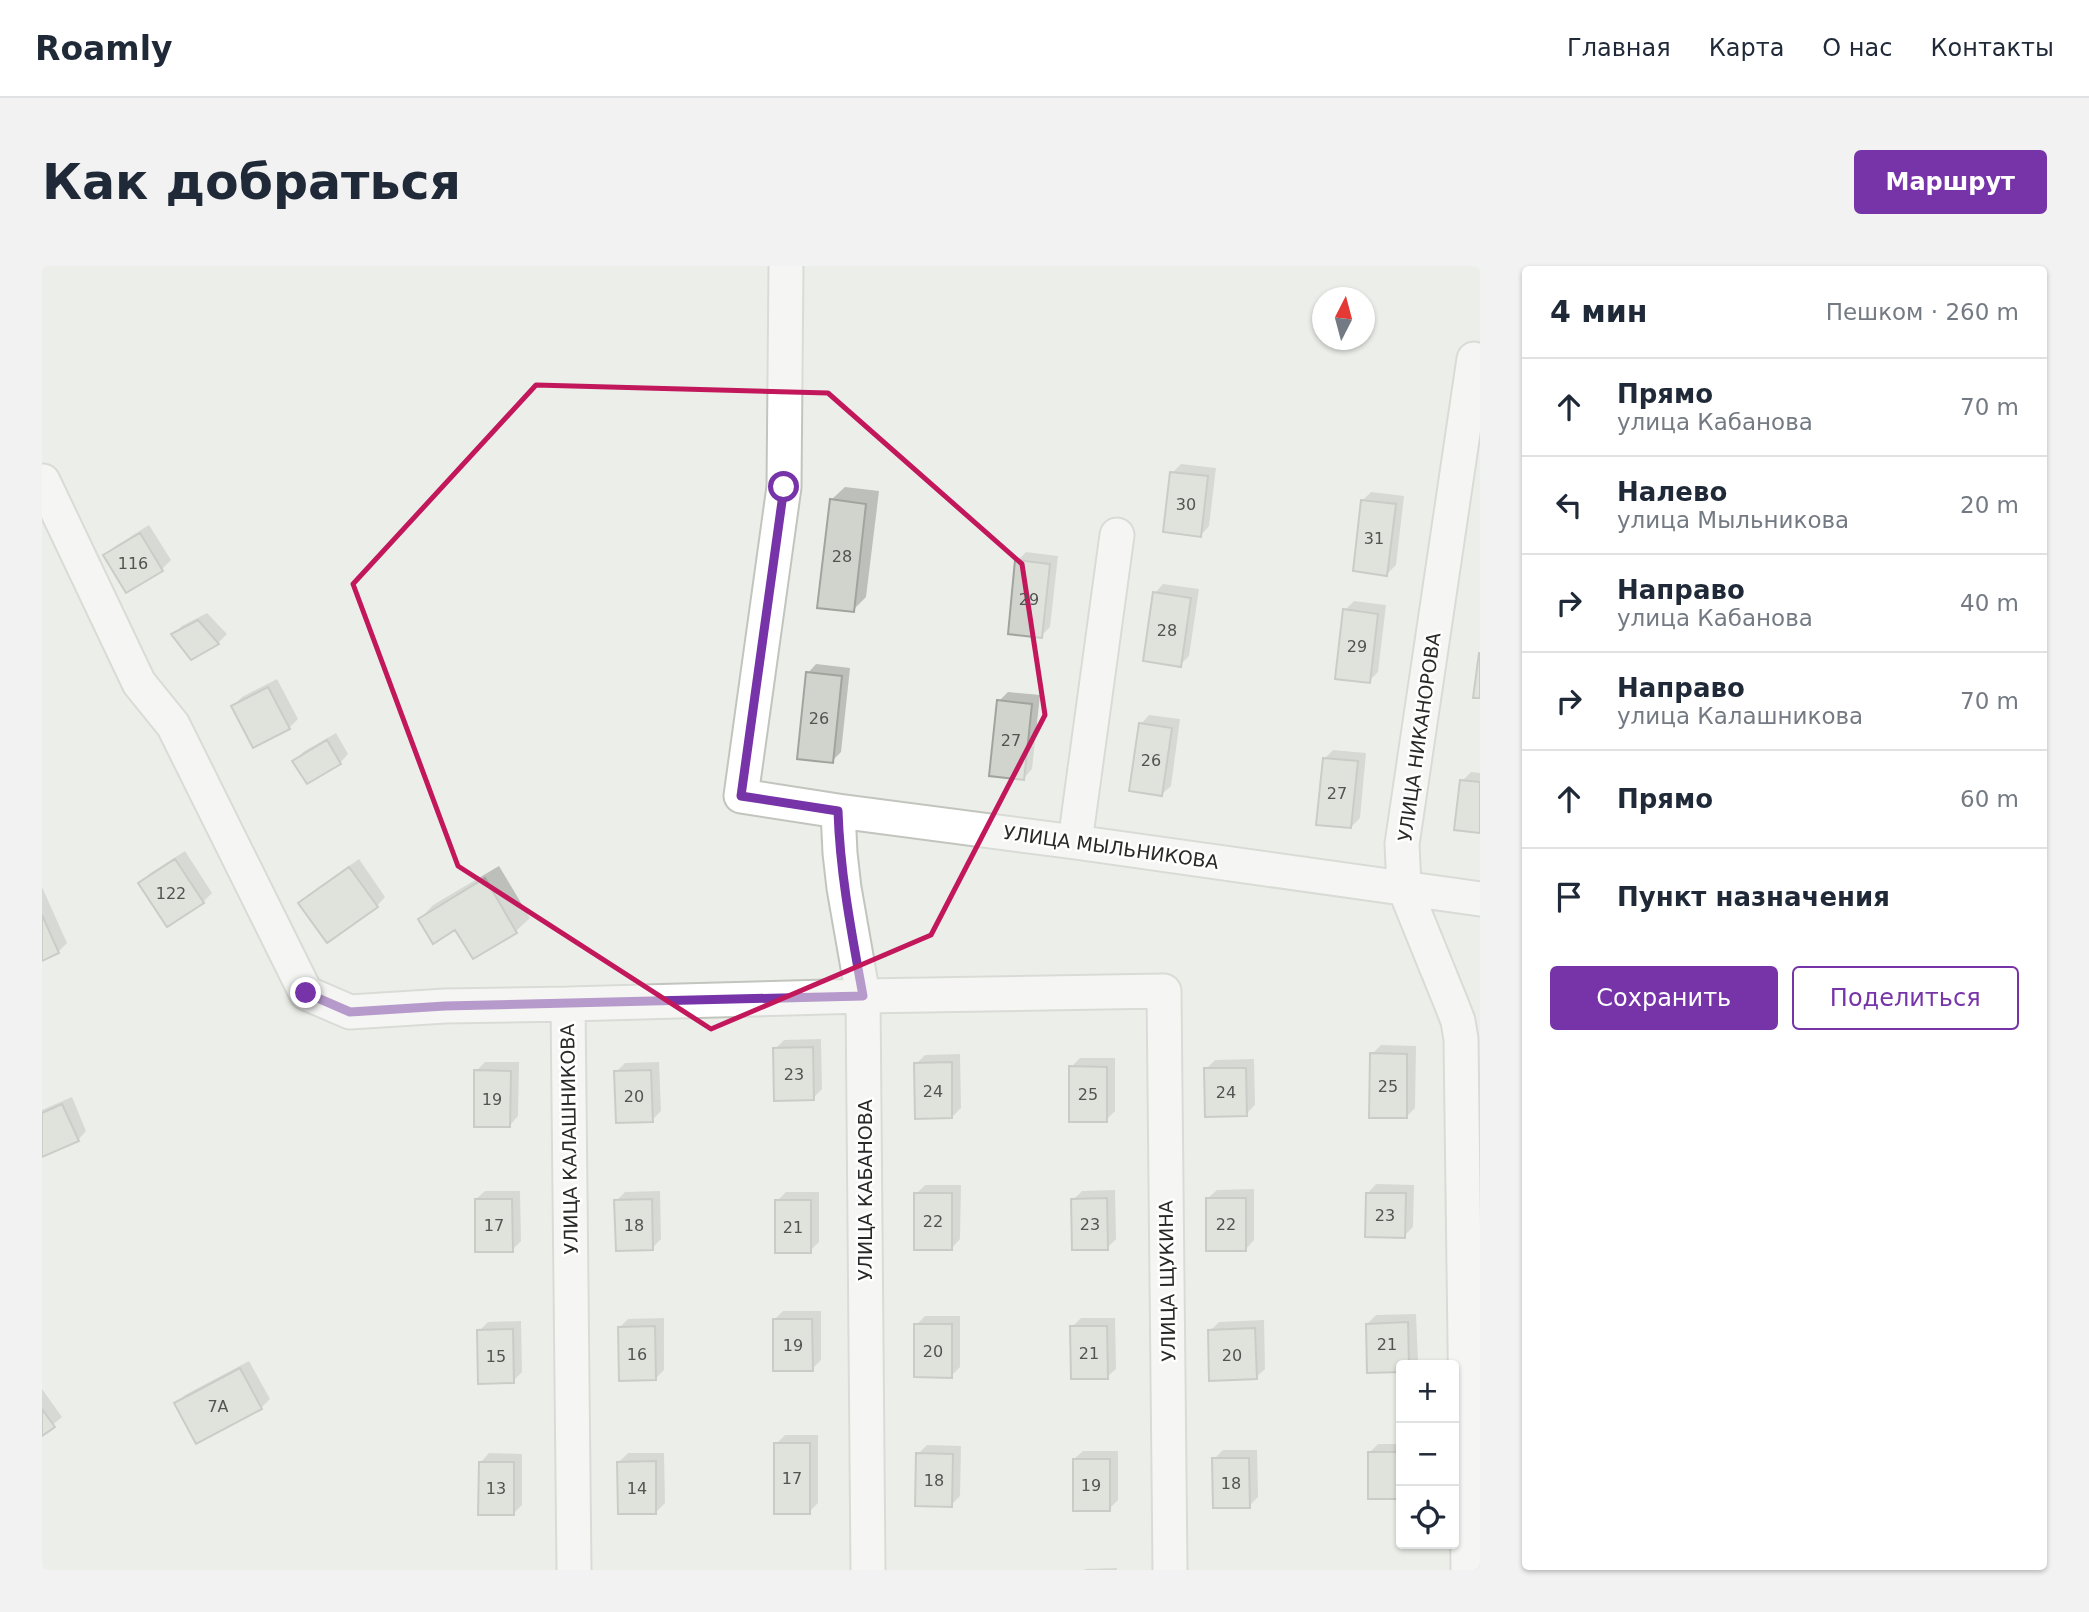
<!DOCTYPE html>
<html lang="ru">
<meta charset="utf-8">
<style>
body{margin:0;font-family:"DejaVu Sans",sans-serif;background:#f2f2f3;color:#1f2937}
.controls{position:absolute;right:21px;bottom:21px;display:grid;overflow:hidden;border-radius:7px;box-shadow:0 2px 5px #0004}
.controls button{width:63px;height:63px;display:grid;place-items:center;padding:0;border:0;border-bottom:2px solid #e0e1e3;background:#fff;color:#1f2937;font:35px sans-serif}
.compass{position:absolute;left:1270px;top:21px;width:63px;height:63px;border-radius:50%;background:#fff;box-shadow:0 2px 5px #0004;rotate:6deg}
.stop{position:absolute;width:21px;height:21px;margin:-16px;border:5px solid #7734a8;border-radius:50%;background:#fff}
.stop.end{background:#7734a8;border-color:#fff;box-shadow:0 2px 7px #0008}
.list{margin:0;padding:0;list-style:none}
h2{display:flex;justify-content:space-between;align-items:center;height:91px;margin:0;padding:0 28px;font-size:30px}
h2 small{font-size:23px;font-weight:400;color:#747a83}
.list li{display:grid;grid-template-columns:46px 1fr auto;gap:21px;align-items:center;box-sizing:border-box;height:98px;padding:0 28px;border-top:2px solid #e0e1e3}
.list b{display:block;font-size:26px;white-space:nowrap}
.list p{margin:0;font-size:23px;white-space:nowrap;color:#747a83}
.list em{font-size:23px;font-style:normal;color:#747a83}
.actions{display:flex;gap:14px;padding:21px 28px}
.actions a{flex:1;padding:16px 0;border:2px solid #7734a8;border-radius:7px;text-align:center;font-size:24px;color:#7734a8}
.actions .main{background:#7734a8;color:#fff}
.icon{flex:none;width:38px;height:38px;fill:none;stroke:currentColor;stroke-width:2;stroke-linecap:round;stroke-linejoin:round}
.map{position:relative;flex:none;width:1438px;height:1304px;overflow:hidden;border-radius:7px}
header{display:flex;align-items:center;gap:42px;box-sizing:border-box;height:98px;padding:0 35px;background:#fff;border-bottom:2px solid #e0e1e3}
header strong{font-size:33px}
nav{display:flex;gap:38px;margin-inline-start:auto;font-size:24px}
.intro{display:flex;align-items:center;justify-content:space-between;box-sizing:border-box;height:168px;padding:0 42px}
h1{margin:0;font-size:49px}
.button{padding:18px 32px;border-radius:7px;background:#7734a8;color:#fff;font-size:24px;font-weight:700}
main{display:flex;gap:42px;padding:0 42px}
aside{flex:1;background:#fff;border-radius:7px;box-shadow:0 2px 5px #0004}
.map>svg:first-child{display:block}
.shadow{fill:#0003}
.building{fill:#d1d4cd;stroke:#a1a49d;stroke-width:2}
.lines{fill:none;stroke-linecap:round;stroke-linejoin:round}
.street-casing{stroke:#c2c5be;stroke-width:37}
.street{stroke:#fff;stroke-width:33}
.route{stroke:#7734a8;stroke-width:9}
.marked{fill:none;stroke:#c2185b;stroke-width:5;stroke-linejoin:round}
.labels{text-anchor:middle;stroke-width:5;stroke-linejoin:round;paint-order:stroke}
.number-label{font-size:16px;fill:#535451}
.street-label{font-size:19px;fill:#292a28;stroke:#fff}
</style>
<header>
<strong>Roamly</strong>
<nav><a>Главная</a><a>Карта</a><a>О нас</a><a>Контакты</a></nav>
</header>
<div class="intro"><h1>Как добраться</h1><a class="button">Маршрут</a></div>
<main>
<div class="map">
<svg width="1438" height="1304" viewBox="0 0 1438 1304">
<rect width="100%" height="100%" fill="#ecefe9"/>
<path class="shadow" d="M 1139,198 L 1174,202 L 1167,260 L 1159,269 L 1130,207 Z
M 803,221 L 837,225 L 824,331 L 811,344 L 789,234 Z
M 1329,226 L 1362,230 L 1354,299 L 1345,308 L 1320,235 Z
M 107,259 L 129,294 L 120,303 L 85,325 L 63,290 L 72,281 Z
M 984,286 L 1016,290 L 1008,361 L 999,370 L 975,295 Z
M 1121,318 L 1157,323 L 1147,390 L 1138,399 L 1113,327 Z
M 1312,335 L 1344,339 L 1336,406 L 1327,415 L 1303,344 Z
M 165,347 L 185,368 L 176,377 L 150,391 L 132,368 L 140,360 Z
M 774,398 L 808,402 L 799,486 L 790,495 L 766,407 Z
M 235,413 L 256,453 L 247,462 L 191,440 L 200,431 Z
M 966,426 L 998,429 L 990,503 L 982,512 L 957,435 Z
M 1107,449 L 1138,453 L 1129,520 L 1120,528 L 1099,458 Z
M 294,467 L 306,488 L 298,497 L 253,495 L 261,486 Z
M 1291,484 L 1324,487 L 1318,552 L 1309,561 L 1282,493 Z
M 1429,506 L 1438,507 L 1438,565 L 1414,562 L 1420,515 Z
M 143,585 L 170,627 L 161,636 L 125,659 L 98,617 L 107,608 Z
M 317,593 L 343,631 L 335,640 L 258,637 L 267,628 Z
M 457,600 L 488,652 L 474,665 L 432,691 L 414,661 L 378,653 L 391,639 Z
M 0,621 L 25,677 L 16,686 L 0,693 Z
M 779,773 L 780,823 L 771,832 L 733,783 L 742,774 Z
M 1339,779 L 1374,780 L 1373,842 L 1364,851 L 1330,788 Z
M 918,788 L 919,842 L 910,851 L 874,798 L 883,789 Z
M 1038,792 L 1073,792 L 1073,845 L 1064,854 L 1029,801 Z
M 1212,793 L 1213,839 L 1204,848 L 1164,803 L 1173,794 Z
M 443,796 L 477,796 L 476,850 L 468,859 L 434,805 Z
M 617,796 L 619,845 L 610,854 L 574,806 L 583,797 Z
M 30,831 L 44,865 L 36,874 L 0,889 L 0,844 Z
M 1334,918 L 1372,919 L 1371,961 L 1362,970 L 1326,927 Z
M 883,919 L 919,919 L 918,973 L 910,982 L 874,928 Z
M 1212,923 L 1212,974 L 1204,983 L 1166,932 L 1175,924 Z
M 1073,924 L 1074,973 L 1065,982 L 1031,934 L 1040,925 Z
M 443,925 L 478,925 L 479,975 L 470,984 L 434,933 Z
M 618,925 L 619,973 L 610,982 L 574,935 L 583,926 Z
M 744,926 L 777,926 L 777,976 L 768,985 L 735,935 Z
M 741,1045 L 779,1045 L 779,1094 L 770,1103 L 732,1054 Z
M 1374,1048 L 1376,1095 L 1371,1099 L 1359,1099 L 1359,1104 L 1327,1105 L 1325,1058 L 1334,1049 Z
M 883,1050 L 918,1050 L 918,1101 L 909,1110 L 874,1059 Z
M 622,1052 L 622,1104 L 613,1113 L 578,1061 L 586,1053 Z
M 1039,1052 L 1073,1052 L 1074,1103 L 1065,1111 L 1030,1061 Z
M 1222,1054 L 1223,1103 L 1214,1111 L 1168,1065 L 1177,1056 Z
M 479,1055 L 480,1106 L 471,1115 L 437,1065 L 446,1056 Z
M 207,1095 L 228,1133 L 219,1142 L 134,1138 L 143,1129 Z
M 0,1123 L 20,1151 L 0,1168 Z
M 743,1169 L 776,1169 L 776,1237 L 767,1246 L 734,1178 Z
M 1336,1178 L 1359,1178 L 1359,1231 L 1328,1231 L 1328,1186 Z
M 885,1179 L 919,1180 L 918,1230 L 909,1239 L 876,1188 Z
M 1181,1184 L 1215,1184 L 1216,1231 L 1207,1240 L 1172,1193 Z
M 1041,1185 L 1076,1185 L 1076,1234 L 1067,1243 L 1032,1193 Z
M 447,1187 L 480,1188 L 480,1239 L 471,1248 L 439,1196 Z
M 586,1187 L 622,1187 L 623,1237 L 614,1246 L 577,1196 Z
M 1075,1302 L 1075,1304 L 1042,1304 L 1043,1303 Z"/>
<path class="building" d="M 1128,206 L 1166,210 L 1159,271 L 1121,266 Z
M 788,233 L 824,238 L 812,346 L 775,342 Z
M 1319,234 L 1354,238 L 1345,310 L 1311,305 Z
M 98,267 L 121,305 L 84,327 L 61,289 Z
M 973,294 L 1008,298 L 1000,372 L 966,368 Z
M 1111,326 L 1149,332 L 1139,401 L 1101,395 Z
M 1301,343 L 1336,348 L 1328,417 L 1293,413 Z
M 156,354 L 177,378 L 149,394 L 129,368 Z
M 1437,387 L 1438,387 L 1438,432 L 1431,432 Z
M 764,406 L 800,410 L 791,497 L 755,493 Z
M 226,421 L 248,463 L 211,482 L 189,440 Z
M 955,434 L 990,438 L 982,514 L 947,510 Z
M 1097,457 L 1130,462 L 1120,530 L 1087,525 Z
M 285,474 L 299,498 L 265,518 L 250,495 Z
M 1281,492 L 1316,495 L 1309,562 L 1274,559 Z
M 1418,514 L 1438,516 L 1438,567 L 1412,564 Z
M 133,593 L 162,637 L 125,661 L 96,617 Z
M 307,601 L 336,641 L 285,677 L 256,637 Z
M 443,612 L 475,667 L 431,693 L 413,664 L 391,678 L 376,653 Z
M 0,649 L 17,687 L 0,695 Z
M 771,781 L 772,834 L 732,835 L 731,782 Z
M 1328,787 L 1365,788 L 1365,852 L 1327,852 Z
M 910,796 L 910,852 L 873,853 L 872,797 Z
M 1027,800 L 1065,801 L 1065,856 L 1027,856 Z
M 1162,802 L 1204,802 L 1205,850 L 1163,851 Z
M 432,804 L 469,805 L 468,861 L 432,861 Z
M 609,804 L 611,856 L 574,857 L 572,805 Z
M 20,838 L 37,875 L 0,891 L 0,847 Z
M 872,927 L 910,927 L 910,984 L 872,984 Z
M 1324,927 L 1364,927 L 1363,972 L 1323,971 Z
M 1065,932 L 1066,984 L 1030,984 L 1029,933 Z
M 1164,932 L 1204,932 L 1204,985 L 1164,985 Z
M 433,933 L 470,933 L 471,986 L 433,986 Z
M 610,933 L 611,984 L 574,985 L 572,934 Z
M 733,934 L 769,934 L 769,987 L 733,987 Z
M 731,1053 L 770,1053 L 771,1105 L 731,1105 Z
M 1366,1056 L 1367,1099 L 1359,1099 L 1359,1106 L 1325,1107 L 1324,1058 Z
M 872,1058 L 910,1058 L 910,1112 L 872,1111 Z
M 613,1060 L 614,1114 L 577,1115 L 576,1061 Z
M 1028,1060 L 1065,1060 L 1066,1113 L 1029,1113 Z
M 1213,1062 L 1215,1113 L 1167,1115 L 1166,1064 Z
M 471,1063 L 472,1117 L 436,1118 L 435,1064 Z
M 198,1102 L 220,1143 L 154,1178 L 132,1137 Z
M 0,1143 L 13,1161 L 0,1170 Z
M 732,1177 L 768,1177 L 768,1248 L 732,1248 Z
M 1326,1186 L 1359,1186 L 1359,1233 L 1326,1233 Z
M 874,1187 L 911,1188 L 910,1241 L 873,1240 Z
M 1170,1192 L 1207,1192 L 1208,1242 L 1171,1242 Z
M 1031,1193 L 1068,1193 L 1068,1245 L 1031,1245 Z
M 614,1195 L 614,1248 L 576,1248 L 575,1196 Z
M 437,1196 L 472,1196 L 472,1249 L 436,1249 Z"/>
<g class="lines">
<g class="street-casing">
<path id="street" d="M 744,0 L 742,221 L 699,530 L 796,545 L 1033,576 L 1438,633
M 1,215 L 97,417 L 131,459 L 264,727 L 308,746 L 403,740 L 526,738
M 796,545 L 798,587 L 802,622 L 821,730 L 826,1304
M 1033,576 L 1075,269
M 532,1304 L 526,738 L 821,730 L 1122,725 L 1128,1304
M 1426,1304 L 1419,773 L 1416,755 L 1409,737 L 1362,621 L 1360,578 L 1432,93"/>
</g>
<use href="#street" class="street"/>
</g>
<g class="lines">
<path class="route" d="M 264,727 L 308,746 L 403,740 L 821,730 C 810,669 798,608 796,545 L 699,530 L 742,221"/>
</g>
<path d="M0 0H1438V1304H0ZM 494,119 L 786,127 L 980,298 L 1003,449 L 889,669 L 669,763 L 416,600 L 311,318 Z" fill="#ecefe9" fill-opacity=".55" fill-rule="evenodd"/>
<path class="marked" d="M 494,119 L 786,127 L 980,298 L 1003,449 L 889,669 L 669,763 L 416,600 L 311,318 Z"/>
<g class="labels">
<g class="number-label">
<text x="1144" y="244">30</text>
<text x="1332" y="278">31</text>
<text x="800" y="296">28</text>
<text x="91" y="303">116</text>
<text x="987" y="339">29</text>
<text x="1125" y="370">28</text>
<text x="1315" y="386">29</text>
<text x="777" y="458">26</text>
<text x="969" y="480">27</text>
<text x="1109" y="500">26</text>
<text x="1295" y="533">27</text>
<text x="129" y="633">122</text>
<text x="752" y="814">23</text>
<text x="1346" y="826">25</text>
<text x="891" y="831">24</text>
<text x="1184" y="832">24</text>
<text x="1046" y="834">25</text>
<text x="592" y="836">20</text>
<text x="450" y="839">19</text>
<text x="1343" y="955">23</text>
<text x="891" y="961">22</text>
<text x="1048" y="964">23</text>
<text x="1184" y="964">22</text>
<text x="452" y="965">17</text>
<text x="592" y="965">18</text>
<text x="751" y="967">21</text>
<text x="1345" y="1084">21</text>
<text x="751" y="1085">19</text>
<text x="891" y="1091">20</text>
<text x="1047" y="1093">21</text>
<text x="595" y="1094">16</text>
<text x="1190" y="1095">20</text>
<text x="454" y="1096">15</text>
<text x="176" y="1146">7А</text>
<text x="750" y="1218">17</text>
<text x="892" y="1220">18</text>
<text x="1189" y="1223">18</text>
<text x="1049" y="1225">19</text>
<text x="454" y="1228">13</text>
<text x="595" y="1228">14</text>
</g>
<g class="street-label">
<text transform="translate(1377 471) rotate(-82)" y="7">УЛИЦА НИКАНОРОВА</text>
<text transform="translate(1069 581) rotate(8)" y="7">УЛИЦА МЫЛЬНИКОВА</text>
<text transform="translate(527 873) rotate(-91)" y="7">УЛИЦА КАЛАШНИКОВА</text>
<text transform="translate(823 924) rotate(-90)" y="7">УЛИЦА КАБАНОВА</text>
<text transform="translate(1125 1015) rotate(-91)" y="7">УЛИЦА ЩУКИНА</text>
</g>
</g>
</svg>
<div class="controls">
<button>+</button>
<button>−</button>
<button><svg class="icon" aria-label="locate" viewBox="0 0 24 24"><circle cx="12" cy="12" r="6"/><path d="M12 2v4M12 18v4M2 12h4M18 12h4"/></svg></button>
</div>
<svg class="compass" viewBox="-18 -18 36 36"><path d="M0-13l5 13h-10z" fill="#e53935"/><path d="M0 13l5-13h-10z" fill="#747a83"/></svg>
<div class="stop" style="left:742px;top:221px"></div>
<div class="stop end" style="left:264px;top:727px"></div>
</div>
<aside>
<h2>4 мин<small>Пешком · 260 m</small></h2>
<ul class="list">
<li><svg class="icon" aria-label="ahead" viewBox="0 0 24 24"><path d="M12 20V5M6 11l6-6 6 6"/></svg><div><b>Прямо</b><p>улица Кабанова</p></div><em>70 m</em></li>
<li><svg class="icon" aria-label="left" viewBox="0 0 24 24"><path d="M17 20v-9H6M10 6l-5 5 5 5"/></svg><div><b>Налево</b><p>улица Мыльникова</p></div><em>20 m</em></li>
<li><svg class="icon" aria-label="right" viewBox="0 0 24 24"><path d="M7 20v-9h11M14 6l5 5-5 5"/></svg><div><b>Направо</b><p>улица Кабанова</p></div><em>40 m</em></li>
<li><svg class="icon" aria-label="right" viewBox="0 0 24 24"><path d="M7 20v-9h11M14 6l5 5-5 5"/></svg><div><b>Направо</b><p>улица Калашникова</p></div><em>70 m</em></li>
<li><svg class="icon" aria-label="ahead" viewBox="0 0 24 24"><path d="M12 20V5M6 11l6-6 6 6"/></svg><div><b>Прямо</b></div><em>60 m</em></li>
<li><svg class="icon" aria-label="arrive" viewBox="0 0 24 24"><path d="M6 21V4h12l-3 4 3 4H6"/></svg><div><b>Пункт назначения</b></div></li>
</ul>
<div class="actions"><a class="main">Сохранить</a><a>Поделиться</a></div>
</aside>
</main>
